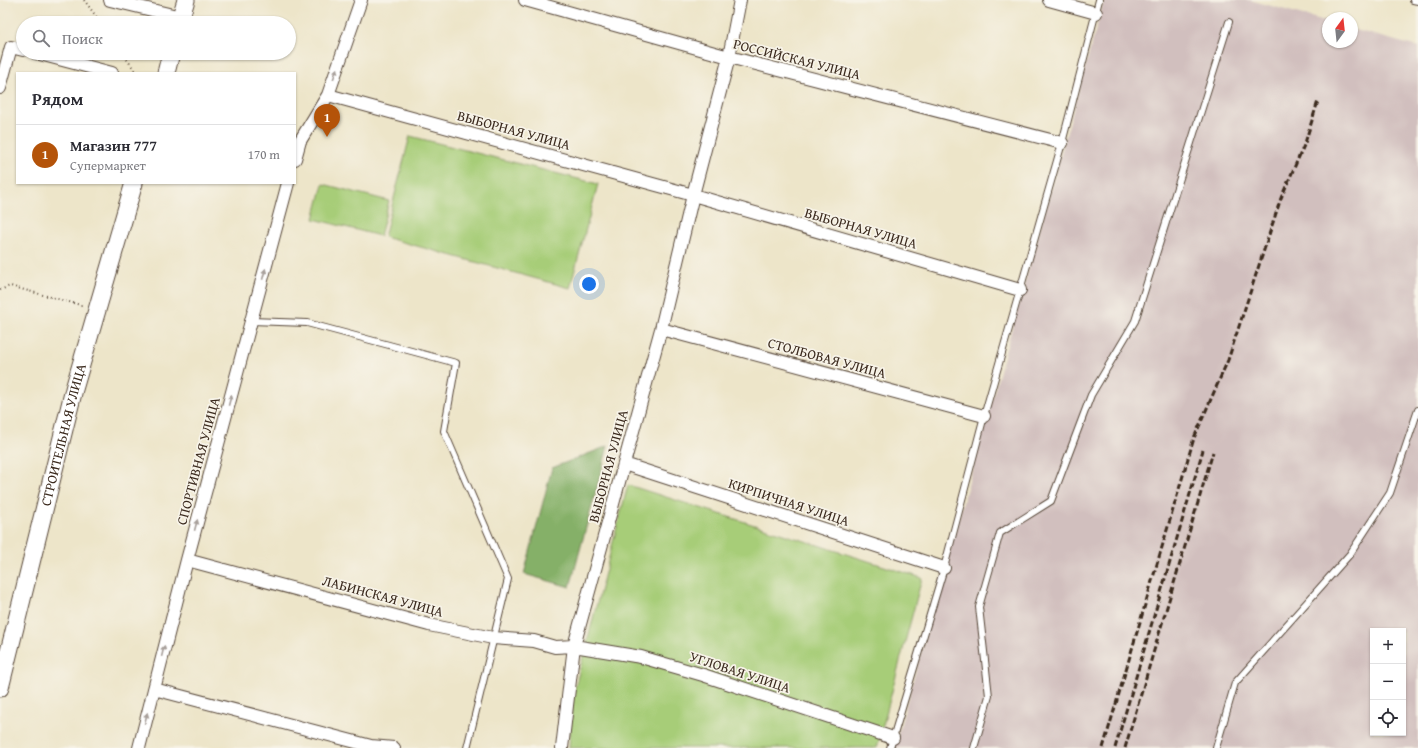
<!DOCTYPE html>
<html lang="ru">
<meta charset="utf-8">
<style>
body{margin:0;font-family:"Gentium Book Plus",serif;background:#f2f2f3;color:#2b2b33}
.controls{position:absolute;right:12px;bottom:12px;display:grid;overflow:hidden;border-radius:0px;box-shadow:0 1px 3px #0004}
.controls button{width:36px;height:36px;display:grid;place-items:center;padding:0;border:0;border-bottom:1px solid #e1e1e2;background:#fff;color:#2b2b33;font:20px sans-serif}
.compass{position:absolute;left:1322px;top:12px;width:36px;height:36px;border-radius:50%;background:#fff;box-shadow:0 1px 3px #0004;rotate:15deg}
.you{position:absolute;left:589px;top:284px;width:14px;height:14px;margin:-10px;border:3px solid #fff;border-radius:50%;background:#1a73e8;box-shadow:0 0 0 6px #1a73e833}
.badge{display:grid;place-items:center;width:26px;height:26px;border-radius:50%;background:#b45309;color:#fff;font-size:13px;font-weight:700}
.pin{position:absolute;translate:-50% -33px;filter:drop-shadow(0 1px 2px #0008)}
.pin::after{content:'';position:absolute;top:21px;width:14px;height:12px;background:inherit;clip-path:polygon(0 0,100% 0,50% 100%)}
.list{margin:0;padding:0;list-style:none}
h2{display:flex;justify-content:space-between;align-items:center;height:52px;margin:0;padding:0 16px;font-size:17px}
h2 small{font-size:13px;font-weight:400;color:#7c7c81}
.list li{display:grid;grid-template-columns:26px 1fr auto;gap:12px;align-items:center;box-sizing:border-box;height:60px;padding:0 16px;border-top:1px solid #e1e1e2}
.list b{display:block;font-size:15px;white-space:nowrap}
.list p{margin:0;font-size:13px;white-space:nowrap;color:#7c7c81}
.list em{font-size:13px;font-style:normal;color:#7c7c81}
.icon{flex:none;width:22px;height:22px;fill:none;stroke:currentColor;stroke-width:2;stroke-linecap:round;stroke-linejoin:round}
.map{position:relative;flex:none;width:1418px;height:748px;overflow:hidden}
.search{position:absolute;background:#fff;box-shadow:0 1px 3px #0004;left:16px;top:16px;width:280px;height:44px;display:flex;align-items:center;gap:10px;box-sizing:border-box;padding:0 14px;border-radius:22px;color:#7c7c81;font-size:15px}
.panel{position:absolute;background:#fff;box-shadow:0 1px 3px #0004;left:16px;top:72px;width:280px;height:112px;border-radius:0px}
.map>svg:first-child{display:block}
.industrial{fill:#d1bfbe;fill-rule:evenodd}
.green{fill:#a7cd78;stroke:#717c4b}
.forest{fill:#85b068;stroke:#606d43}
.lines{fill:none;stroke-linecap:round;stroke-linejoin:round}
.lane-casing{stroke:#564638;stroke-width:8}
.street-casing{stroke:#564638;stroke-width:14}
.secondary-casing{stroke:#564638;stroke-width:19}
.path{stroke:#564638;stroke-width:2;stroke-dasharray:1 3;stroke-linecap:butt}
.lane{stroke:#fff;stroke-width:6}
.street{stroke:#fff;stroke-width:12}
.secondary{stroke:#fff;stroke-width:17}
.rail{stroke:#3b2a1e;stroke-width:3;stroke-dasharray:6 3;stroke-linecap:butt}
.oneway{fill:#a79f9a}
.labels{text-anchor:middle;stroke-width:3.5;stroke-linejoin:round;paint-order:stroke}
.street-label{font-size:14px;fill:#3b2a1e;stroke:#f7f3e8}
</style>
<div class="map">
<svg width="1418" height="748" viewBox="0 0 1418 748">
<rect width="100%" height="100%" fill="#f7f3e8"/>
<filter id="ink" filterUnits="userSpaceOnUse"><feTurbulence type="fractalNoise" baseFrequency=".025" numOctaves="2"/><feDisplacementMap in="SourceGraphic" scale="8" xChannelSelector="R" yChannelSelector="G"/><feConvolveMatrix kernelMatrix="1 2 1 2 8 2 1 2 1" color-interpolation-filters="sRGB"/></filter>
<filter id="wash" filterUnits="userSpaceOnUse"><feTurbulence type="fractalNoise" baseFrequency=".012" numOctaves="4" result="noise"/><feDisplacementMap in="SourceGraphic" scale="16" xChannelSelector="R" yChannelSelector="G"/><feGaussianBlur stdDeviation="0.9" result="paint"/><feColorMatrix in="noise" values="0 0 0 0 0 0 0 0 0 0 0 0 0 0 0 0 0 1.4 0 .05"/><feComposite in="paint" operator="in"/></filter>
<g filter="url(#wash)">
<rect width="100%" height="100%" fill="#ede5c9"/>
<path class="industrial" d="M 1104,0 L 1250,0 L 1328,22 L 1328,42 L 1352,42 L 1352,29 L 1418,47 L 1418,748 L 894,748 ZM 1373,631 L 1403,631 L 1403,733 L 1373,733 Z"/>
<path class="green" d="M 410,136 L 598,184 L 570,288 L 384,237 Z
M 323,184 L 389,201 L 380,236 L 314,219 Z
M 628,485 L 922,578 L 877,748 L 569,748 L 573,695 Z"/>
<path class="forest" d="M 608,446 L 570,587 L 524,574 L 552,468 Z"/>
</g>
<g filter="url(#ink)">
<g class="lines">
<g class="lane-casing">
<path id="lane" d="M 1413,0 L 1418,1
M 251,321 L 307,323 L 456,363 L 444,431 L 508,579 L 467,748
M 890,748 L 944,568 L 984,416 L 1062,143 L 1099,0
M 974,748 L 989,696 L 979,607 L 1000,533 L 1051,501 L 1091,395 L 1135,321 L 1229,22
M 1216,748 L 1235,683 L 1350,554 L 1390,493 L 1418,410"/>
</g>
<g class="street-casing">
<path id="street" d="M 110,0 L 181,17
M 525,0 L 729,57 L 1062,143
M 1049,0 L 1096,13
M 36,53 L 112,73
M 0,88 L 11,47 L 23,50
M 328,95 L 693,195 L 1020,290
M 295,159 L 300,141 L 328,95 L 361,0
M 661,329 L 984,416
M 624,464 L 944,568
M 187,560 L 429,625 L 493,638 L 534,641 L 555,647 L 574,646 L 641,657 L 703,675 L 893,738
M 154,689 L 371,746 L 394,748
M 139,748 L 187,560 L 288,183
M 562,748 L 574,646 L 661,329 L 693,195 L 729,57 L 740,0"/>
</g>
<g class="secondary-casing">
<g id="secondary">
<path d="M 179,23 L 186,0"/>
<path d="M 166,73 L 171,53"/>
<path id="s1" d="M 0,688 L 74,389 L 134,183"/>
</g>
</g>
<path class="path" d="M 84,0 L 101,23
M 122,53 L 137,73
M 0,290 L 10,286 L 84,306"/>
<use href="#lane" class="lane"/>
<use href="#street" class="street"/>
<use href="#secondary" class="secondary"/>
<path class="rail" d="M 1103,748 L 1194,438 L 1228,360 L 1281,198 L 1305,143 L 1318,101
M 1115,748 L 1203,450
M 1125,748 L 1213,452"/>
</g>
<defs><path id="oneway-solid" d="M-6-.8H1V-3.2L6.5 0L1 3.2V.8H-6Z"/></defs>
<g class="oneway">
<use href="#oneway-solid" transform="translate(335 74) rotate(-71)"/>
<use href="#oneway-solid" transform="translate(264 274) rotate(-75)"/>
<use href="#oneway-solid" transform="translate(230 400) rotate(-75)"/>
<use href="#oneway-solid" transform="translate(196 525) rotate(-75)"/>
<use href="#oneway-solid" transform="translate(163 651) rotate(-76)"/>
<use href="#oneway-solid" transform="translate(146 718) rotate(-76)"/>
</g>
</g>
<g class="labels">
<g class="street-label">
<text transform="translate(797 59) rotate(14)" y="5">РОССИЙСКАЯ УЛИЦА</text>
<text transform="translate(514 130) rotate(15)" y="5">ВЫБОРНАЯ УЛИЦА</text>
<text transform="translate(861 228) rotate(16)" y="5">ВЫБОРНАЯ УЛИЦА</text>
<text transform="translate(827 358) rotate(15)" y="5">СТОЛБОВАЯ УЛИЦА</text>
<text dy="5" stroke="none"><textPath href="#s1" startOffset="261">СТРОИТЕЛЬНАЯ УЛИЦА</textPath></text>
<text transform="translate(198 461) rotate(-75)" y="5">СПОРТИВНАЯ УЛИЦА</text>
<text transform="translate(608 466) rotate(-75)" y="5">ВЫБОРНАЯ УЛИЦА</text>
<text transform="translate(789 502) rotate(18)" y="5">КИРПИЧНАЯ УЛИЦА</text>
<text transform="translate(383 596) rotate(15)" y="5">ЛАБИНСКАЯ УЛИЦА</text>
<text transform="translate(740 672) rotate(18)" y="5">УГЛОВАЯ УЛИЦА</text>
</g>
</g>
</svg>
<div class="controls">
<button>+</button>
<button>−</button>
<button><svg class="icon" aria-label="locate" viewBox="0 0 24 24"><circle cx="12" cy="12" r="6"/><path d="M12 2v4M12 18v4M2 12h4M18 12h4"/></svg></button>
</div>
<svg class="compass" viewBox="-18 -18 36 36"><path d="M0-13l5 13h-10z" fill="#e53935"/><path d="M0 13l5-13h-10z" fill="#7c7c81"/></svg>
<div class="you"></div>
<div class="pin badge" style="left:327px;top:137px">1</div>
<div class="search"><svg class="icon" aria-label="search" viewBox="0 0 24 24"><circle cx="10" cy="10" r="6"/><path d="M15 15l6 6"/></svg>Поиск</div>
<section class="panel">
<h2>Рядом<small></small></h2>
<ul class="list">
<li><span class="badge">1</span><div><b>Магазин 777</b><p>Супермаркет</p></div><em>170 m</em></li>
</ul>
</section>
</div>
